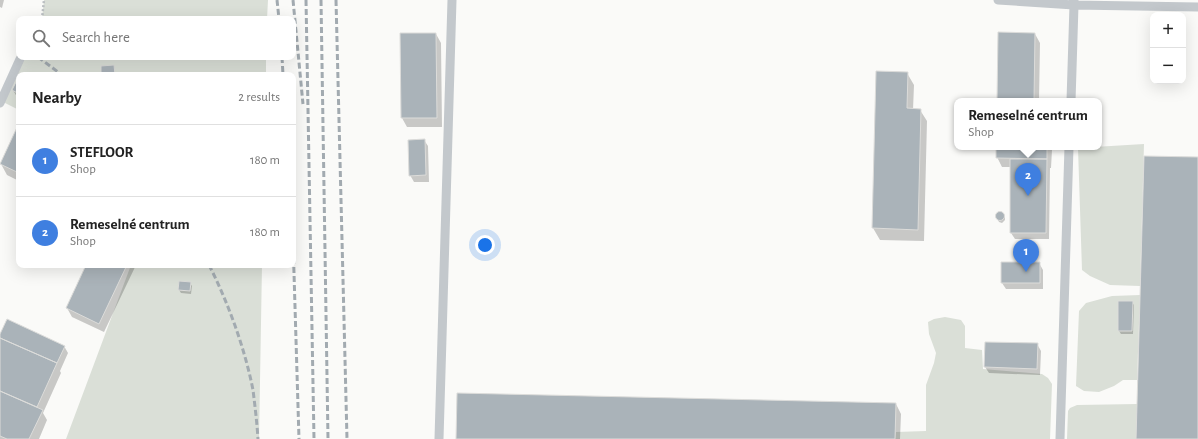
<!DOCTYPE html>
<meta charset="utf-8">
<style>
body{margin:0;font-family:"Alegreya Sans",sans-serif;background:#f2f2f2;color:#222}
.controls{position:absolute;right:12px;top:12px;display:grid;overflow:hidden;border-radius:8px;box-shadow:0 4px 16px #0002}
.controls button{width:36px;height:36px;display:grid;place-items:center;padding:0;border:0;border-bottom:1px solid #e0e0e0;background:#fff;color:#222;font:20px sans-serif}
.you{position:absolute;left:485px;top:245px;width:14px;height:14px;margin:-10px;border:3px solid #fff;border-radius:50%;background:#1a73e8;box-shadow:0 0 0 6px #1a73e833}
.badge{display:grid;place-items:center;width:26px;height:26px;border-radius:50%;background:#db2777;color:#fff;font-size:13px;font-weight:700}
.pin{position:absolute;translate:-50% -33px;filter:drop-shadow(0 1px 2px #0008)}
.pin::after{content:'';position:absolute;top:21px;width:14px;height:12px;background:inherit;clip-path:polygon(0 0,100% 0,50% 100%)}
.popup{position:absolute;left:954px;top:98px;width:148px;height:52px;box-sizing:border-box;display:grid;place-content:center;border-radius:8px;background:#fff;filter:drop-shadow(0 1px 3px #0005);font-size:13px;white-space:nowrap;color:#767676}
.popup b{font-size:15px;color:#222}
.popup::after{content:'';position:absolute;left:50%;top:100%;margin-left:-8px;border:8px solid transparent;border-top-color:#fff}
.list{margin:0;padding:0;list-style:none}
h2{display:flex;justify-content:space-between;align-items:center;height:52px;margin:0;padding:0 16px;font-size:17px}
h2 small{font-size:13px;font-weight:400;color:#767676}
.list li{display:grid;grid-template-columns:26px 1fr auto;gap:12px;align-items:center;box-sizing:border-box;height:72px;padding:0 16px;border-top:1px solid #e0e0e0}
.list b{display:block;font-size:15px;white-space:nowrap}
.list p{margin:0;font-size:13px;white-space:nowrap;color:#767676}
.list em{font-size:13px;font-style:normal;color:#767676}
.icon{flex:none;width:22px;height:22px;fill:none;stroke:currentColor;stroke-width:2;stroke-linecap:round;stroke-linejoin:round}
.map{position:relative;flex:none;width:1198px;height:439px;overflow:hidden}
.search{position:absolute;background:#fff;box-shadow:0 4px 16px #0002;left:16px;top:16px;width:280px;height:44px;display:flex;align-items:center;gap:10px;box-sizing:border-box;padding:0 14px;border-radius:8px;color:#767676;font-size:15px}
.panel{position:absolute;background:#fff;box-shadow:0 4px 16px #0002;left:16px;top:72px;width:280px;height:196px;border-radius:8px}
.map>svg:first-child{display:block}
.green{fill:#dadfd7}
.shadow{fill:#0003}
.building{fill:#aab3b9;stroke:#dcdcda}
.lines{fill:none;stroke-linecap:round;stroke-linejoin:round}
.path{stroke:#bbbfc2;stroke-width:2.5;stroke-dasharray:2 2;stroke-linecap:butt}
.service{stroke:#c3c8cc;stroke-width:9}
.rail{stroke:#a2aab0;stroke-width:3;stroke-dasharray:6 3;stroke-linecap:butt}
</style>
<div class="map">
<svg width="1198" height="439" viewBox="0 0 1198 439">
<rect width="100%" height="100%" fill="#fafaf8"/>
<path class="green" d="M 44,0 L 268,0 L 267,19 L 42,19 Z
M 23,57 L 266,57 L 266,75 L 19,75 L 19,110 L 1,101 Z
M 1144,144 L 1140,286 L 1110,285 L 1090,276 L 1082,270 L 1078,148 Z
M 131,265 L 262,265 L 259,439 L 66,439 Z
M 1140,295 L 1137,380 L 1123,380 L 1114,386 L 1099,392 L 1084,391 L 1076,386 L 1079,311 L 1086,303 L 1112,296 Z
M 945,317 L 961,320 L 965,326 L 965,348 L 982,350 L 983,369 L 1042,374 L 1048,378 L 1052,384 L 1050,439 L 895,439 L 896,432 L 926,431 L 926,385 L 934,363 L 936,353 L 929,334 L 928,322 L 934,319 Z
M 1137,404 L 1136,439 L 1067,439 L 1068,411 L 1070,408 L 1077,405 Z"/>
<path class="shadow" d="M 0,0 L 4,0 L 2,8 L 0,7 Z
M 401,34 L 436,34 L 441,43 L 442,127 L 407,127 L 402,118 Z
M 1035,34 L 1040,43 L 1039,101 L 998,101 Z
M 877,72 L 907,73 L 914,85 L 913,110 L 920,110 L 927,121 L 924,241 L 880,240 L 873,228 Z
M 19,79 L 19,98 L 17,97 L 13,90 Z
M 19,112 L 19,125 L 16,119 Z
M 19,126 L 19,181 L 7,175 L 1,164 Z
M 424,140 L 428,146 L 429,182 L 414,182 L 410,175 Z
M 997,147 L 1050,147 L 1052,150 L 1051,168 L 1050,168 L 1049,239 L 1015,239 L 1011,233 L 1011,167 L 1002,167 L 997,157 Z
M 998,213 L 1001,213 L 1005,218 L 1005,220 L 1002,223 L 999,222 L 997,218 L 997,214 Z
M 1039,263 L 1043,270 L 1043,289 L 1006,289 L 1002,283 Z
M 87,265 L 136,265 L 104,332 L 72,317 L 67,308 Z
M 190,283 L 192,286 L 191,294 L 181,293 L 179,290 Z
M 1119,302 L 1132,302 L 1134,305 L 1133,334 L 1121,334 L 1119,331 Z
M 0,336 L 64,346 L 68,353 L 60,371 L 61,373 L 43,413 L 47,420 L 39,439 L 0,439 Z
M 1037,344 L 1041,351 L 1040,375 L 989,373 L 985,367 Z
M 896,404 L 901,414 L 900,439 L 457,439 Z"/>
<path class="building" d="M 998,32 L 1035,33 L 1034,101 L 997,101 Z
M 400,33 L 436,33 L 437,118 L 401,118 Z
M 114,65 L 115,75 L 101,75 L 101,66 Z
M 876,71 L 908,72 L 907,108 L 921,109 L 918,230 L 872,228 Z
M 19,76 L 19,94 L 12,90 Z
M 19,123 L 19,173 L 0,164 Z
M 425,139 L 426,175 L 409,176 L 408,140 Z
M 996,147 L 1047,147 L 1047,159 L 996,158 Z
M 1144,156 L 1198,157 L 1198,439 L 1136,439 Z
M 1010,159 L 1047,159 L 1046,233 L 1010,233 Z
M995.5 216a4.5 4.5 0 1 1 9 0a4.5 4.5 0 1 1-9 0Z
M 1001,262 L 1040,262 L 1040,283 L 1001,283 Z
M 86,265 L 127,265 L 99,324 L 66,308 Z
M 179,281 L 191,282 L 190,291 L 178,290 Z
M 1118,301 L 1133,301 L 1132,331 L 1118,331 Z
M 7,319 L 65,346 L 57,363 L 0,338 L 0,334 Z
M 0,338 L 57,363 L 37,407 L 0,391 Z
M 985,342 L 1038,343 L 1037,369 L 984,367 Z
M 0,391 L 43,410 L 29,439 L 7,439 L 0,436 Z
M 457,393 L 896,403 L 895,439 L 456,439 Z"/>
<g class="lines">
<path class="path" d="M 42,19 L 44,0"/>
<path class="service" d="M 998,0 L 1074,5 L 1071,101
M 1074,0 L 1074,5 L 1198,7
M 0,103 L 20,59
M 439,439 L 452,0
M 1060,439 L 1069,147"/>
<path class="rail" d="M 277,0 L 279,19
M 293,0 L 303,104
M 306,0 L 314,439
M 321,0 L 328,439
M 336,0 L 347,439
M 38,57 L 62,75
M 282,57 L 283,75
M 293,240 L 299,439
M 209,265 C 228,302 245,349 253,390 C 255,406 257,423 258,439"/>
</g>
</svg>
<div class="controls">
<button>+</button>
<button>−</button>
</div>
<div class="you"></div>
<div class="pin badge" style="left:1026px;top:272px;background:#3f7fe0">1</div>
<div class="pin badge" style="left:1028px;top:196px;background:#3f7fe0">2</div>
<div class="popup"><b>Remeselné centrum</b>Shop</div>
<div class="search"><svg class="icon" aria-label="search" viewBox="0 0 24 24"><circle cx="10" cy="10" r="6"/><path d="M15 15l6 6"/></svg>Search here</div>
<section class="panel">
<h2>Nearby<small>2 results</small></h2>
<ul class="list">
<li><span class="badge" style="background:#3f7fe0">1</span><div><b>STEFLOOR</b><p>Shop</p></div><em>180 m</em></li>
<li><span class="badge" style="background:#3f7fe0">2</span><div><b>Remeselné centrum</b><p>Shop</p></div><em>180 m</em></li>
</ul>
</section>
</div>
